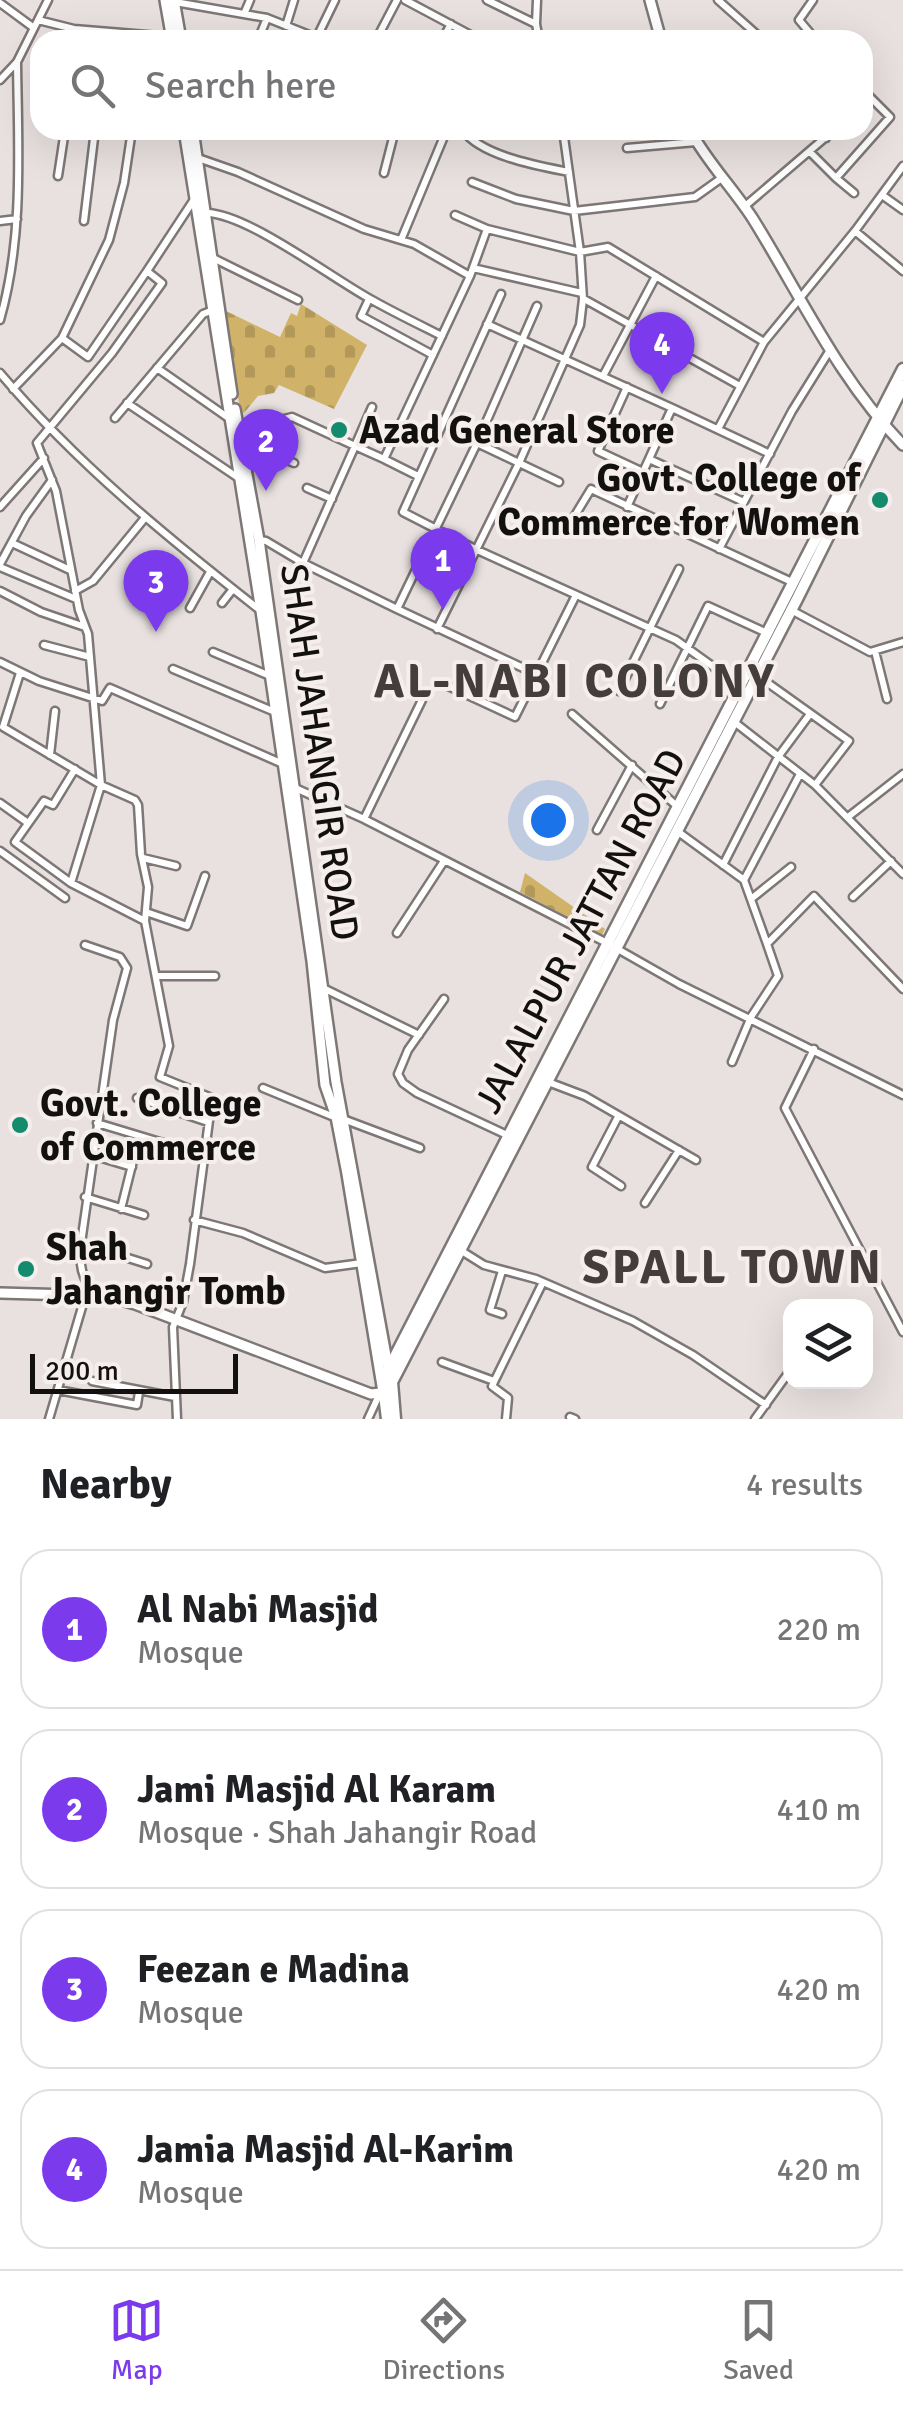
<!DOCTYPE html>
<meta charset="utf-8">
<style>
body{margin:0;font-family:Signika,sans-serif;background:#f2f2f2;color:#202124}
.controls{position:absolute;right:30px;bottom:30px;display:grid;overflow:hidden;border-radius:20px;box-shadow:0 10px 40px #0002}
.controls button{width:90px;height:90px;display:grid;place-items:center;padding:0;border:0;border-bottom:2px solid #e0e0e0;background:#fff;color:#202124;font:50px sans-serif}
.scale{position:absolute;left:30px;bottom:25px;width:208px;box-sizing:border-box;padding-left:10px;border:5px solid #131110;border-top:0;font-size:28px;line-height:35px;white-space:nowrap;color:#131110;-webkit-text-stroke:8px #f5eeed;paint-order:stroke}
.you{position:absolute;left:548px;top:820px;width:35px;height:35px;margin:-25px;border:8px solid #fff;border-radius:50%;background:#1a73e8;box-shadow:0 0 0 15px #1a73e833}
.badge{display:grid;place-items:center;width:65px;height:65px;border-radius:50%;background:#7c3aed;color:#fff;font-size:32px;font-weight:700}
.pin{position:absolute;translate:-50% -82px;filter:drop-shadow(0 2px 5px #0008)}
.pin::after{content:'';position:absolute;top:52px;width:35px;height:30px;background:inherit;clip-path:polygon(0 0,100% 0,50% 100%)}
.list{margin:0;padding:0;list-style:none}
h2{display:flex;justify-content:space-between;align-items:center;height:130px;margin:0;padding:0 40px;font-size:42px}
h2 small{font-size:32px;font-weight:400;color:#757577}
.list li{display:grid;grid-template-columns:65px 1fr auto;gap:30px;align-items:center;box-sizing:border-box;height:160px;margin:0 20px 20px;padding:0 20px;border:2px solid #e0e0e0;border-radius:30px}
.list b{display:block;font-size:38px;white-space:nowrap}
.list p{margin:0;font-size:32px;white-space:nowrap;color:#757577}
.list em{font-size:32px;font-style:normal;color:#757577}
.icon{flex:none;width:55px;height:55px;fill:none;stroke:currentColor;stroke-width:2;stroke-linecap:round;stroke-linejoin:round}
.map{position:relative;flex:none;width:903px;height:1419px;overflow:hidden}
.search{position:absolute;background:#fff;box-shadow:0 10px 40px #0002;left:30px;right:30px;top:30px;height:110px;display:flex;align-items:center;gap:25px;box-sizing:border-box;padding:0 35px;border-radius:30px;color:#757577;font-size:38px}
.sheet{height:850px;background:#fff}
nav{display:flex;justify-content:space-around;align-items:center;box-sizing:border-box;height:140px;border-top:2px solid #e0e0e0;background:#fff;font-size:28px;color:#757577}
nav a{display:grid;justify-items:center;gap:5px}
nav .on{color:#7c3aed}
.map>svg:first-child{display:block}
.cemetery{fill:url(#cemetery-stones)}
.lines{fill:none;stroke-linecap:round;stroke-linejoin:round}
.minor-casing{stroke:#7d7775;stroke-width:11}
.tertiary-casing{stroke:#7d7775;stroke-width:14}
.secondary-casing{stroke:#7d7775;stroke-width:14}
.primary-casing{stroke:#7d7775;stroke-width:15}
.minor{stroke:#fff;stroke-width:6}
.tertiary{stroke:#fff;stroke-width:9}
.secondary{stroke:#fff;stroke-width:9}
.primary{stroke:#fff;stroke-width:10}
.poi-dot{fill:#158b6e;stroke:#f5eeed;stroke-width:4}
.labels{text-anchor:middle;stroke-width:8;stroke-linejoin:round;paint-order:stroke}
.poi-label{font-size:38px;font-weight:bold;fill:#131110;stroke:#f5eeed;text-anchor:start}
.street-label{font-size:38px;fill:#131110;stroke:#f5eeed}
.district-label{font-size:48px;font-weight:bold;letter-spacing:2.5px;fill:#433d3c;stroke:#f5eeed}
</style>
<div class="map">
<svg width="903" height="1419" viewBox="0 0 903 1419">
<defs>
<pattern id="cemetery-stones" width="16" height="16" patternUnits="userSpaceOnUse" patternTransform="scale(2.5)"><rect width="16" height="16" fill="#d0b369"/><path d="M2 7V4a2 2 0 0 1 4 0v3zM10 15v-3a2 2 0 0 1 4 0v3z" fill="#b2995a"/></pattern>
</defs>
<rect width="100%" height="100%" fill="#e8e1df"/>
<path class="cemetery" d="M 301,304 L 367,345 L 334,409 L 279,385 L 274,393 L 258,396 L 244,413 L 240,411 L 226,311 L 280,337 L 291,313 L 297,316 Z
M 525,873 L 605,929 L 602,935 L 520,892 Z"/>
<g class="lines">
<g class="minor-casing">
<path id="minor" d="M 405,0 L 480,40
M 487,0 L 536,24 L 539,40
M 718,0 L 763,40
M 813,0 L 799,20 L 816,40
M 175,2 L 267,18 L 322,40
M 0,3 L 34,28
M 245,12 L 250,0
M 38,20 L 74,29 L 171,37
M 536,24 L 537,0
M 286,26 L 294,0
M 317,37 L 335,0
M 73,40 L 74,29
M 258,40 L 267,18
M 376,40 L 397,0
M 442,40 L 451,24
M 0,80 L 17,62 L 48,0
M 463,130 C 481,156 539,166 569,172
M 819,130 L 826,138
M 627,148 L 696,142
M 810,152 L 836,178 L 890,117 L 863,90
M 198,158 L 238,172 L 364,229 L 414,244 L 470,276 L 487,229
M 384,173 L 395,130
M 58,176 L 65,130
M 836,178 L 854,193
M 472,182 L 516,199 L 574,211 L 695,197 L 723,177
M 882,195 L 903,210
M 744,207 L 834,130
M 207,213 C 248,214 333,279 372,300 C 395,313 418,324 442,336
M 455,215 L 487,229 L 580,252 L 563,130
M 0,221 L 17,219
M 84,221 L 95,130
M 855,231 L 903,271
M 401,240 L 445,134
M 213,258 L 298,300
M 473,268 L 582,293
M 501,294 L 403,512 L 475,549 L 676,640 L 740,686
M 369,299 L 361,316 L 433,355
M 584,299 L 740,386
M 0,320 C 24,236 18,149 17,62
M 487,324 L 672,408
M 62,338 L 109,240 L 124,183 L 132,130
M 764,342 L 855,231 L 903,166
M 157,368 L 230,419
M 0,373 C 77,464 168,538 261,611
M 603,376 L 656,276
M 627,387 L 598,451 L 643,472
M 13,389 L 62,338 L 88,357 L 147,271
M 127,403 L 240,479
M 115,418 L 203,314 L 213,310
M 239,431 L 292,417 L 355,446 L 372,407
M 477,443 L 559,482
M 242,447 L 250,444 L 294,463
M 418,476 L 384,459 L 470,276
M 307,488 L 332,499
M 744,502 L 649,459 L 672,408 L 770,454
M 0,507 L 44,458
M 627,507 L 649,459
M 574,517 L 591,489 L 794,583
M 259,540 L 266,541 L 303,563 L 397,609 L 477,443 L 537,306
M 12,543 L 70,570
M 719,549 L 792,411 L 830,350
M 303,563 L 355,446 L 384,459
M 0,564 L 26,516 L 52,480
M 0,567 L 76,599
M 0,591 L 41,612 L 85,627
M 75,591 L 93,581 L 144,519
M 222,603 L 233,589
M 190,608 L 210,572
M 397,609 L 536,674
M 791,610 L 870,652 L 903,642
M 437,629 L 519,463 L 580,325 L 583,299 L 580,252 L 608,247 L 764,342 L 718,429
M 44,645 L 90,657
M 875,651 L 887,699
M 213,652 L 270,676
M 0,662 L 39,681 L 102,701 L 110,688 L 283,764
M 173,669 L 275,712
M 20,673 L 3,727 L 101,785 L 71,883
M 758,676 L 849,741 L 815,785
M 446,685 L 515,717 L 576,595
M 619,691 L 679,569
M 660,704 L 708,606 L 767,633
M 572,714 L 678,807
M 733,721 L 815,785 L 903,874
M 50,755 L 55,711
M 75,769 L 53,805 L 44,801 L 15,842 L 71,883 L 145,921
M 293,787 L 364,819 L 607,943 L 679,984 L 903,1095
M 0,803 L 28,823
M 848,817 L 903,774
M 364,819 L 422,700
M 597,830 L 632,765
M 677,831 L 744,880 L 767,944 L 814,896 L 903,989
M 0,851 L 65,898
M 143,858 L 176,866
M 723,865 L 778,757 L 810,714
M 744,880 L 800,774
M 853,897 L 891,861
M 751,899 L 791,867
M 146,912 L 187,926 L 205,876
M 397,933 L 444,861
M 85,945 L 120,957 L 127,968 L 113,1020 L 81,1243 C 79,1264 81,1279 96,1295
M 156,976 L 215,976
M 321,987 L 419,1035
M 444,999 L 408,1050 L 398,1074 L 403,1083 L 417,1093 L 507,1135
M 814,1049 L 785,1108 L 903,1332
M 732,1062 L 751,1017 L 778,976 L 767,944
M 548,1082 L 585,1096 L 696,1160
M 263,1088 L 334,1117
M 137,1098 L 208,1122
M 618,1117 L 592,1167 L 621,1186
M 343,1119 L 420,1148
M 97,1123 L 203,1155
M 92,1155 L 132,1167
M 85,1197 L 144,1215
M 645,1203 L 679,1150
M 121,1209 L 135,1153
M 194,1220 L 243,1233 L 325,1268 L 362,1263
M 81,1243 L 147,1264
M 460,1250 L 484,1265 L 536,1279 L 633,1321 L 693,1355 L 766,1405
M 502,1314 L 490,1310 L 502,1271
M 442,1362 L 494,1381
M 92,1381 L 175,1397
M 58,1390 L 137,1405 L 139,1392
M 570,1417 L 575,1419
M 49,1419 L 85,1297
M 177,1419 L 173,1327 L 183,1302 L 190,1264 L 212,1098 L 160,1077 L 169,1046 L 145,921 L 148,887 L 141,854 L 138,805 L 135,800 L 101,785 L 88,634 L 79,610 L 56,491 L 37,443 L 112,353 L 162,283 L 147,271 L 195,198
M 368,1419 L 379,1395
M 506,1419 L 508,1398 L 492,1386 L 543,1282
M 755,1419 L 789,1372"/>
</g>
<g class="tertiary-casing">
<path id="tertiary" d="M 165,0 L 172,40
M 174,0 L 181,40
M 650,0 L 661,40
M 184,130 L 261,611 L 312,961 L 325,1085 L 336,1117 L 347,1174 L 383,1392
M 193,130 L 232,394
M 690,130 C 707,162 733,188 753,219 C 801,296 839,380 903,445
M 235,409 L 259,540 L 336,1082 L 389,1372"/>
</g>
<g class="secondary-casing">
<path id="secondary" d="M 0,1293 L 107,1296 L 135,1304 L 371,1394 L 390,1392"/>
</g>
<g class="primary-casing">
<path id="primary" d="M 387,1419 L 384,1395 L 388,1370 L 903,369
M 395,1419 L 392,1382 L 797,599 L 903,386"/>
</g>
<use href="#minor" class="minor"/>
<use href="#tertiary" class="tertiary"/>
<use href="#secondary" class="secondary"/>
<use href="#primary" class="primary"/>
</g>
<g class="poi-dot">
<circle cx="339" cy="430" r="10"/>
<circle cx="880" cy="500" r="10"/>
<circle cx="20" cy="1125" r="10"/>
<circle cx="26" cy="1269" r="10"/>
</g>
<g class="labels">
<g class="poi-label">
<text x="359" y="443">Azad General Store</text>
<text x="860" y="491" text-anchor="end">Govt. College of<tspan x="860" dy="44">Commerce for Women</tspan></text>
<text x="40" y="1116">Govt. College<tspan x="40" dy="44">of Commerce</tspan></text>
<text x="46" y="1260">Shah<tspan x="46" dy="44">Jahangir Tomb</tspan></text>
</g>
<g class="street-label">
<text transform="translate(320 752) rotate(82)" y="13">SHAH JAHANGIR ROAD</text>
<text transform="translate(580 931) rotate(-62)" y="13">JALALPUR JATTAN ROAD</text>
</g>
<g class="district-label">
<text x="575" y="697">AL-NABI COLONY</text>
<text x="733" y="1283">SPALL TOWN</text>
</g>
</g>
</svg>
<div class="controls">
<button><svg class="icon" aria-label="layers" viewBox="0 0 24 24"><path d="M12 4l9 5-9 5-9-5zM3 14l9 5 9-5"/></svg></button>
</div>
<div class="scale">200 m</div>
<div class="you"></div>
<div class="pin badge" style="left:443px;top:610px">1</div>
<div class="pin badge" style="left:266px;top:491px">2</div>
<div class="pin badge" style="left:156px;top:632px">3</div>
<div class="pin badge" style="left:662px;top:394px">4</div>
<div class="search"><svg class="icon" aria-label="search" viewBox="0 0 24 24"><circle cx="10" cy="10" r="6"/><path d="M15 15l6 6"/></svg>Search here</div>
</div>
<section class="sheet">
<h2>Nearby<small>4 results</small></h2>
<ul class="list">
<li><span class="badge">1</span><div><b>Al Nabi Masjid</b><p>Mosque</p></div><em>220 m</em></li>
<li><span class="badge">2</span><div><b>Jami Masjid Al Karam</b><p>Mosque · Shah Jahangir Road</p></div><em>410 m</em></li>
<li><span class="badge">3</span><div><b>Feezan e Madina</b><p>Mosque</p></div><em>420 m</em></li>
<li><span class="badge">4</span><div><b>Jamia Masjid Al-Karim</b><p>Mosque</p></div><em>420 m</em></li>
</ul>
</section>
<nav>
<a class="on"><svg class="icon" aria-label="map" viewBox="0 0 24 24"><path d="M3 6l6-2 6 2 6-2v14l-6 2-6-2-6 2zM9 4v14M15 6v14"/></svg>Map</a>
<a><svg class="icon" aria-label="directions" viewBox="0 0 24 24"><path d="M12 3l9 9-9 9-9-9zM9 14v-3h6M13 9l2 2-2 2"/></svg>Directions</a>
<a><svg class="icon" aria-label="saved" viewBox="0 0 24 24"><path d="M7 4h10v16l-5-4-5 4z"/></svg>Saved</a>
</nav>
